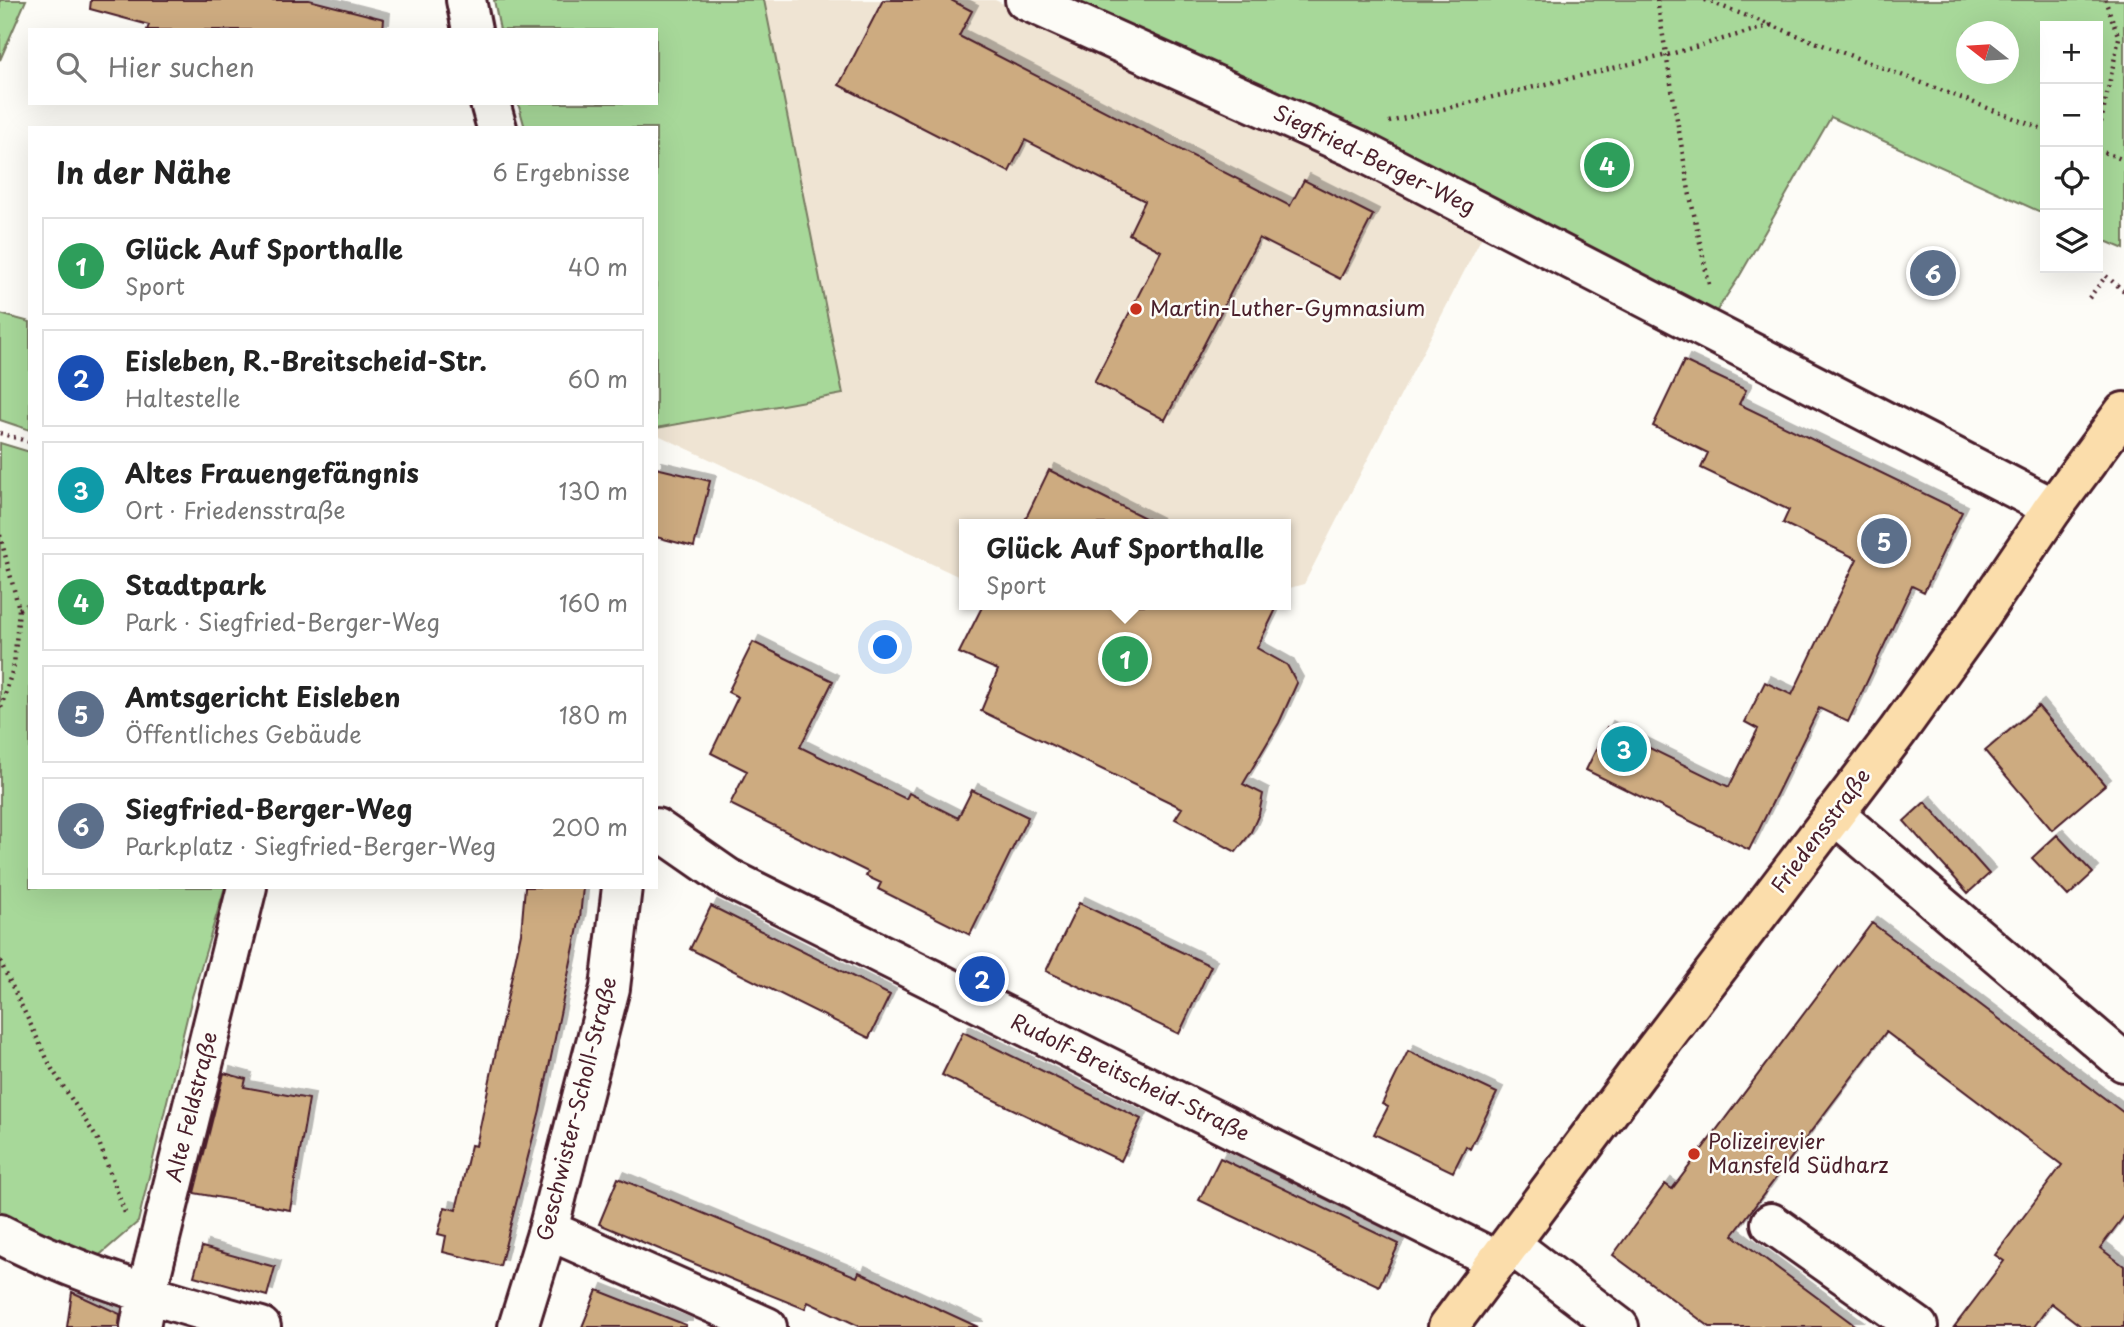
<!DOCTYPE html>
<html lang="de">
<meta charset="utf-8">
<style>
body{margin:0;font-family:"Playpen Sans",sans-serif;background:#f6f6f6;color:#222}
.controls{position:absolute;right:21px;top:21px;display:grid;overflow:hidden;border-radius:0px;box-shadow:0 7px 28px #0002}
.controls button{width:63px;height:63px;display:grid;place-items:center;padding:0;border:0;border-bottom:2px solid #e0e0e0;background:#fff;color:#222;font:35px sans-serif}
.compass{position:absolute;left:1956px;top:21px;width:63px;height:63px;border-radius:50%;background:#fff;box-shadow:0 7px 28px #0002;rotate:287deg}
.you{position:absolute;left:886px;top:648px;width:24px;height:24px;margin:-18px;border:5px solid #fff;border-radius:50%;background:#1a73e8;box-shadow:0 0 0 10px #1a73e833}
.badge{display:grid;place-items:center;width:46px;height:46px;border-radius:50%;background:#d93025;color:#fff;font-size:23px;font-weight:700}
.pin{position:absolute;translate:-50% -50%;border:4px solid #fff;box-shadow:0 2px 7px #0006}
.popup{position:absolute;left:959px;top:519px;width:332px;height:91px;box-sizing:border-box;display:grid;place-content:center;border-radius:0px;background:#fff;filter:drop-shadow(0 2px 5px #0005);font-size:23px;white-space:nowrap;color:#767676}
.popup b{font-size:26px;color:#222}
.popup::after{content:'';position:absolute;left:50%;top:100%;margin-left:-14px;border:14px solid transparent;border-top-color:#fff}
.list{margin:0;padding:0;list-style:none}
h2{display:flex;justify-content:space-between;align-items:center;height:91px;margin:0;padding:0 28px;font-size:30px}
h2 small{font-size:23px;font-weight:400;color:#767676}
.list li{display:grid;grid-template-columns:46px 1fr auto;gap:21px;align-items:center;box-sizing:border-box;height:98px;margin:0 14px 14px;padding:0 14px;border:2px solid #e0e0e0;border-radius:0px}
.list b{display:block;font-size:26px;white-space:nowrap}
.list p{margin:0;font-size:23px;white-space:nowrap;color:#767676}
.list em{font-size:23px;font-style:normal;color:#767676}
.icon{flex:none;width:38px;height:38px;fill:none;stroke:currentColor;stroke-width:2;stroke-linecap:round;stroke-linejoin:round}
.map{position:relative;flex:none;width:2124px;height:1327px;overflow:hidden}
.search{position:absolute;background:#fff;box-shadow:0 7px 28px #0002;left:28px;top:28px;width:630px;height:77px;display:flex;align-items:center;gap:18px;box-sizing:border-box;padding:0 24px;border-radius:0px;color:#767676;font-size:26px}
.panel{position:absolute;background:#fff;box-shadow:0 7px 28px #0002;left:28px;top:126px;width:630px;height:763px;border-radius:0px}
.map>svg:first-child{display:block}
.built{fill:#efe4d3}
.green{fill:#a7d899;stroke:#787c62;stroke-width:2;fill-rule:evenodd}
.building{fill:#cdab80;stroke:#4a1f2b;stroke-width:2;filter:url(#shadow)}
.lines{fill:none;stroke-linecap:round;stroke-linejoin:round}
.minor-casing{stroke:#4a1f2b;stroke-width:44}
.major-casing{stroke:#4a1f2b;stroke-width:44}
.path{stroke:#4a1f2b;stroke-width:4.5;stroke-dasharray:2 5;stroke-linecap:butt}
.minor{stroke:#fdfcf7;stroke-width:38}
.major{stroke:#fbddab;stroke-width:38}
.poi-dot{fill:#c8321e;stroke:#fdfcf7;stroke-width:2.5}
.labels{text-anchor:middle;stroke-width:5;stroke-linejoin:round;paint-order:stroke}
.street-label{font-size:21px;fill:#4a1f2b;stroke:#fdfcf7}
.poi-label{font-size:21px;fill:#4a1f2b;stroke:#fdfcf7;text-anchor:start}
</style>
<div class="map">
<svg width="2124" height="1327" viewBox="0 0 2124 1327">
<defs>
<filter id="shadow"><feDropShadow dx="6" dy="-6" stdDeviation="0" flood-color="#0004"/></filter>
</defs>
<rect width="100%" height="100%" fill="#fdfcf7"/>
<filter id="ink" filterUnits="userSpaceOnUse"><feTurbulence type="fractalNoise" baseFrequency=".0143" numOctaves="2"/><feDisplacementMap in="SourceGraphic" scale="14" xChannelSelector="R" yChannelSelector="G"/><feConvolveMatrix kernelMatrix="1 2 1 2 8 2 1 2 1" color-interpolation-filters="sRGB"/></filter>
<g filter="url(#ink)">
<path class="built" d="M 764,0 L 995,0 L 1488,225 L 1304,584 L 1286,589 L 1286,524 L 1157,524 L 1050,470 L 1023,524 L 964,524 L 964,579 L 656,434 L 656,428 L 843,394 Z"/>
<path class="green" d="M 0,0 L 26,0 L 0,60 Z
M 494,0 L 764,0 L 843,394 L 656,428 L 656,128 L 525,128 L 518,103 L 656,103 L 656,30 L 500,30 Z
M 1073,0 L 2124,0 L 2124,249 L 2098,238 L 2098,26 L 2045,26 L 2045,214 L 1831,117 L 1739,277 L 1712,318 L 1537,227 ZM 1966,32 L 2008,32 L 2008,74 L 1966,74 Z
M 0,314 L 30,322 L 30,430 L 0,420 Z
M 0,443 L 30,452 L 30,887 L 225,887 L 192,997 L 138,1222 L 95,1259 L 0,1221 Z"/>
<path class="building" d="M 91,0 L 309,0 L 384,19 L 383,30 L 147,30 L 149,25 L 90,9 Z
M 883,0 L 951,0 L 972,11 L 959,36 L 1290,206 L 1304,180 L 1373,215 L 1340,279 L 1259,238 L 1165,420 L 1094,382 L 1161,251 L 1129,234 L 1145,201 L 1025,140 L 1009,172 L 839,85 Z
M 1684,361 L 1746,390 L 1739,404 L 1962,512 L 1924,592 L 1912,586 L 1848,722 L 1819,708 L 1749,850 L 1586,770 L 1607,727 L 1729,787 L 1758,729 L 1745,722 L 1765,682 L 1792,695 L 1857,559 L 1783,523 L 1789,510 L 1701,468 L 1708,453 L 1653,426 Z
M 656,468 L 710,481 L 694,547 L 656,537 Z
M 1049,470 L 1157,524 L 1023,524 Z
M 983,605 L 1278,605 L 1257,648 L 1287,665 L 1297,683 L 1279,723 L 1243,784 L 1263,794 L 1259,814 L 1250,834 L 1236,852 L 1175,819 L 1182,808 L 981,711 L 998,670 L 959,653 Z
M 753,642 L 833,681 L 800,747 L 906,799 L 909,793 L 958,818 L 972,790 L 1028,817 L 970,935 L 878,889 L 881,883 L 866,876 L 868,872 L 730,804 L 747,771 L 711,753 L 738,697 L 728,692 Z
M 2038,706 L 2105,785 L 2052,830 L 1985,751 Z
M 1925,802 L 1989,874 L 1968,893 L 1904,821 Z
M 2057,835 L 2093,873 L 2068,896 L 2032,858 Z
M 525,887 L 583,887 L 580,918 L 540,1110 L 500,1266 L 443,1252 L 446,1236 L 438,1234 L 445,1207 L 456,1210 L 471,1145 L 476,1146 L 521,933 Z
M 1079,903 L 1211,966 L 1179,1034 L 1046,971 Z
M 711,906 L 890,995 L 869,1038 L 690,949 Z
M 1872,923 L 2124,1113 L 2124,1216 L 2100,1248 L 2124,1266 L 2124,1327 L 2082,1327 L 2051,1303 L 2034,1327 L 1954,1327 L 2004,1261 L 1995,1255 L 2062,1165 L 1886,1032 L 1733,1235 L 1857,1327 L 1710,1327 L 1613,1255 L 1665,1184 L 1672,1189 Z
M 963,1032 L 1141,1119 L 1121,1161 L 942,1075 Z
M 1408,1051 L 1497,1093 L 1470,1149 L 1466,1146 L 1453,1172 L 1374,1134 L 1388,1107 L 1382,1104 Z
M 224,1073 L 246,1079 L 244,1087 L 309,1099 L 290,1210 L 194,1193 Z
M 1220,1158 L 1399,1244 L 1379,1286 L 1199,1200 Z
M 618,1178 L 857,1277 L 859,1272 L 978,1327 L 861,1327 L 808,1302 L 805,1309 L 736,1281 L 599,1224 Z
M 202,1247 L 275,1267 L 267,1296 L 194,1276 Z
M 597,1290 L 686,1325 L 686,1327 L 582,1327 Z
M 72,1292 L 120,1314 L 119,1327 L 67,1327 Z"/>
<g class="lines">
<g class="minor-casing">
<path id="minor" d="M 466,0 L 472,30
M 1025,0 L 1357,149 L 2053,508
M 490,103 L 497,128
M 1834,814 L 2124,1062
M 656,828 L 728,878 L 1498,1261
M 1771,1223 L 1918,1327
M 548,1230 L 767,1327
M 0,1234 C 83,1277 172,1302 261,1327
M 1511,1245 L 1619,1327
M 140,1327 L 146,1295 L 247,887
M 518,1327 L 548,1230 L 610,988 L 622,887"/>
</g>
<g class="major-casing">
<path id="major" d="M 1448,1327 L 1636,1075 L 1897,732 L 1976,622 L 2053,508 L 2124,412"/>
</g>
<path class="path" d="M 1657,0 L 1689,191 L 1710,289
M 1705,0 L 2045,130
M 1389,122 L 1667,55 L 1772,25
M 2098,136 L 2119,38 L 2105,0
M 2098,150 L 2124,160
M 2089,298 L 2106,276 L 2124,291
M 0,433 L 30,442
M 0,535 L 19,609 L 14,665 L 0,711
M 19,609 L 30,604
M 0,961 L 52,1069 L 98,1140 L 125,1213"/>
<use href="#minor" class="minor"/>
<use href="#major" class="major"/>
</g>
</g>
<g class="poi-dot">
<circle cx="1136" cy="309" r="7"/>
<circle cx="1694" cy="1154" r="7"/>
</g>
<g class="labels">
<g class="street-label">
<text transform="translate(1374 160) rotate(26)" y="7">Siegfried-Berger-Weg</text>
<text transform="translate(1821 831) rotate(-53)" y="7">Friedensstraße</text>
<text transform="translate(1130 1078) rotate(26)" y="7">Rudolf-Breitscheid-Straße</text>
<text transform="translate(192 1107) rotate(-76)" y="7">Alte Feldstraße</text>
<text transform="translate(577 1109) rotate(-76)" y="7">Geschwister-Scholl-Straße</text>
</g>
<g class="poi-label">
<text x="1150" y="316">Martin-Luther-Gymnasium</text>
<text x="1708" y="1149">Polizeirevier<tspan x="1708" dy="24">Mansfeld Südharz</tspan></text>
</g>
</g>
</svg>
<div class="controls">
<button>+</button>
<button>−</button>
<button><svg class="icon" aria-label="locate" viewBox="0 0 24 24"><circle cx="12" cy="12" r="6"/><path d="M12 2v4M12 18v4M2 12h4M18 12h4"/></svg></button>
<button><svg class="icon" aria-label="layers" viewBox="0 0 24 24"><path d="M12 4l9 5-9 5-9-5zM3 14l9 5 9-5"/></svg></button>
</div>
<svg class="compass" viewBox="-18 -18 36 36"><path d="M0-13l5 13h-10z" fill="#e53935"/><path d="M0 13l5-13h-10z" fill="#767676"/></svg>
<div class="you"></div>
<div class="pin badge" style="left:1125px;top:659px;background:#2e9e5b">1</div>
<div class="popup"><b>Glück Auf Sporthalle</b>Sport</div>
<div class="pin badge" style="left:982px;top:979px;background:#1a4fb4">2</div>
<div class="pin badge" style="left:1624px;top:749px;background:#0f9aa8">3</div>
<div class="pin badge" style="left:1607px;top:165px;background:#2e9e5b">4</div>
<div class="pin badge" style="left:1884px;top:541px;background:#5c6f8a">5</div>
<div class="pin badge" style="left:1933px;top:273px;background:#5c6f8a">6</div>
<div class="search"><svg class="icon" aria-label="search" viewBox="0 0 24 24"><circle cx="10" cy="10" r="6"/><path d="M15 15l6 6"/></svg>Hier suchen</div>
<section class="panel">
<h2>In der Nähe<small>6 Ergebnisse</small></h2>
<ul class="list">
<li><span class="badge" style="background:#2e9e5b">1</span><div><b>Glück Auf Sporthalle</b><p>Sport</p></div><em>40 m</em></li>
<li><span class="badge" style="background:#1a4fb4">2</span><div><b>Eisleben, R.-Breitscheid-Str.</b><p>Haltestelle</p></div><em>60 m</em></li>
<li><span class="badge" style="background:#0f9aa8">3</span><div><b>Altes Frauengefängnis</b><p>Ort · Friedensstraße</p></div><em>130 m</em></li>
<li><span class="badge" style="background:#2e9e5b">4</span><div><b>Stadtpark</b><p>Park · Siegfried-Berger-Weg</p></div><em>160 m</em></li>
<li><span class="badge" style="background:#5c6f8a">5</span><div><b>Amtsgericht Eisleben</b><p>Öffentliches Gebäude</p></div><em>180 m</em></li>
<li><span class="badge" style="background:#5c6f8a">6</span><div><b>Siegfried-Berger-Weg</b><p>Parkplatz · Siegfried-Berger-Weg</p></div><em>200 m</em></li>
</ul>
</section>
</div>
